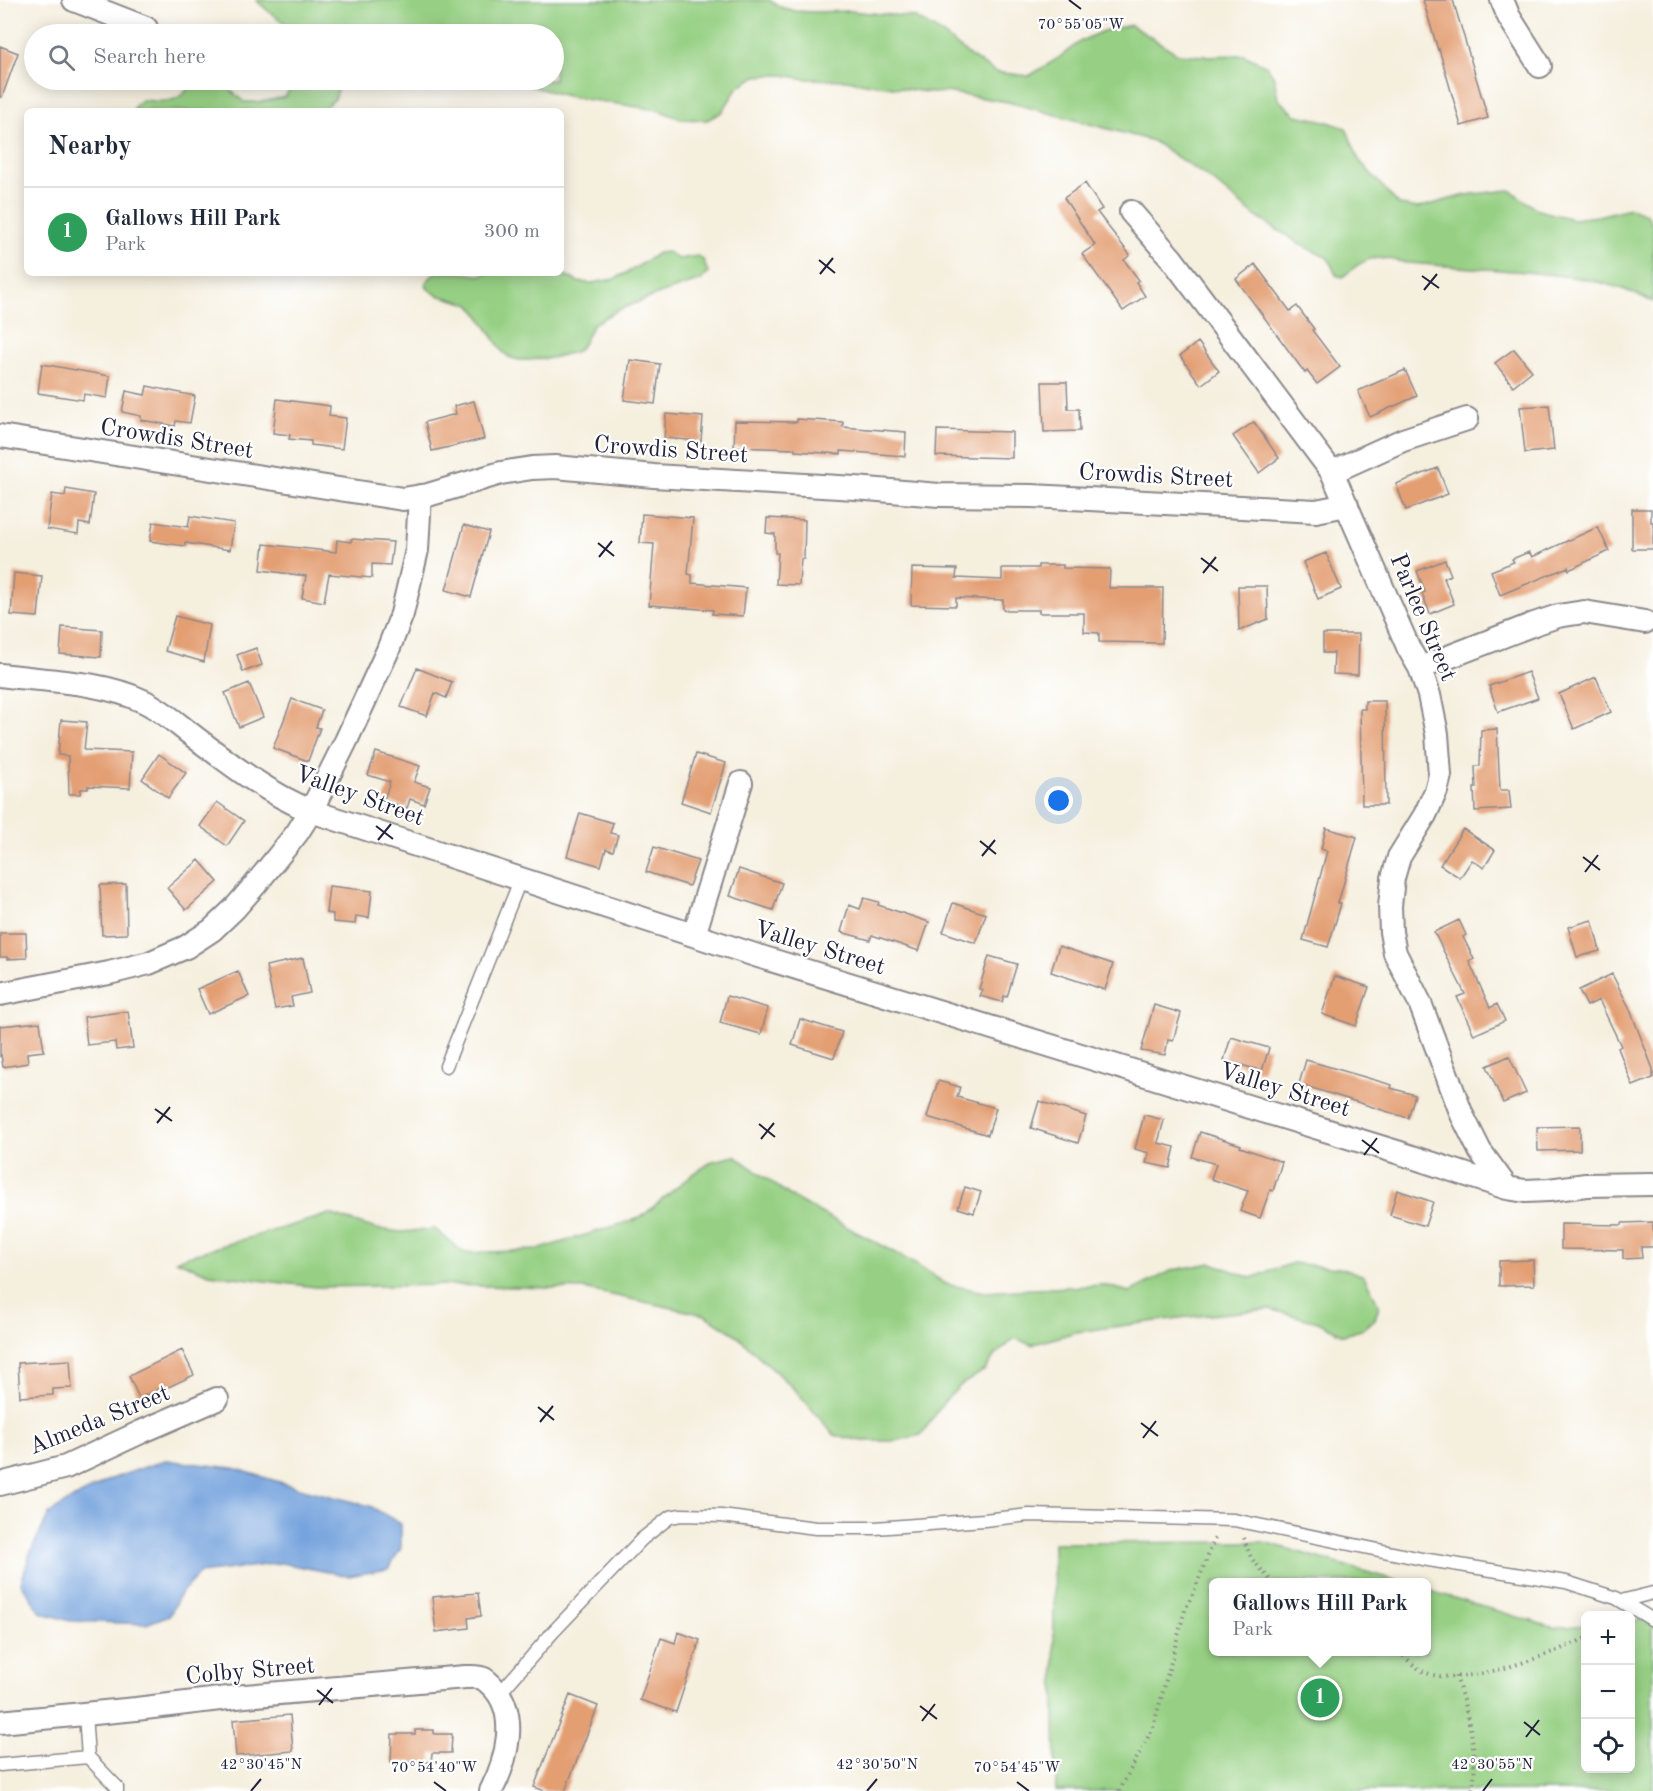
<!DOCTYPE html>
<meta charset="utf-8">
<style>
body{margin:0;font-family:"Old Standard TT",serif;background:#f6f6f7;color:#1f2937}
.controls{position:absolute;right:18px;bottom:18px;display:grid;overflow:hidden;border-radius:9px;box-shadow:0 3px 15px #0003}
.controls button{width:54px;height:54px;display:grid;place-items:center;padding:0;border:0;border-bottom:2px solid #e0e1e3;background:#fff;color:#1f2937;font:30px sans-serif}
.you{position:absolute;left:1059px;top:801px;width:21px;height:21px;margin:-15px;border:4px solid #fff;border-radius:50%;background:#1a73e8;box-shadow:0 0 0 9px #1a73e833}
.badge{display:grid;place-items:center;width:39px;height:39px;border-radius:50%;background:#7c3aed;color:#fff;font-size:20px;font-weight:700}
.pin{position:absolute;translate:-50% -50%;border:3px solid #fff;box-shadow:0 2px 6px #0006}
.popup{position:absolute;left:1209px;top:1578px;width:222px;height:78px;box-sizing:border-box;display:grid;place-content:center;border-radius:9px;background:#fff;filter:drop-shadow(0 2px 4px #0005);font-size:20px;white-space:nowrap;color:#747a83}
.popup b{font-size:22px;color:#1f2937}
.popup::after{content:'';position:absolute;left:50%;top:100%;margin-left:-12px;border:12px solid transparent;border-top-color:#fff}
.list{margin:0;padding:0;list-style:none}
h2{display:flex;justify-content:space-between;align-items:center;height:78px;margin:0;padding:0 24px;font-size:26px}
h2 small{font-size:20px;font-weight:400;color:#747a83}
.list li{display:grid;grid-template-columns:39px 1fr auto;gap:18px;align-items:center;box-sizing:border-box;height:90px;padding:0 24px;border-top:2px solid #e0e1e3}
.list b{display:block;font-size:22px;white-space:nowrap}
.list p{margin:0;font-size:20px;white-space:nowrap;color:#747a83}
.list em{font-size:20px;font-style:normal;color:#747a83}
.icon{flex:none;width:33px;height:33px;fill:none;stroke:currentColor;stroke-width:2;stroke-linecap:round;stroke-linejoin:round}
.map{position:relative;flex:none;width:1653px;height:1791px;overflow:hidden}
.search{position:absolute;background:#fff;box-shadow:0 3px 15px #0003;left:24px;top:24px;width:540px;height:66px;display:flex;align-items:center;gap:15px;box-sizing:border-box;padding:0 21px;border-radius:33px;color:#747a83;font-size:22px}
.panel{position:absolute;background:#fff;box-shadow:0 3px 15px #0003;left:24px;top:108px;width:540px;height:168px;border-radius:9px}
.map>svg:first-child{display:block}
.green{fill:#97d084;stroke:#5c7960;stroke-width:1.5}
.water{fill:#74a3dd;stroke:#4b628c;stroke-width:1.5}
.building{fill:#e39e72}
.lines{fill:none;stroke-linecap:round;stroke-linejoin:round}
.lane-casing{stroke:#8c888c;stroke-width:15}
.street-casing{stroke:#8c888c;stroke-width:26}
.path{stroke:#8c888c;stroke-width:4;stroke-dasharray:1.5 4.5;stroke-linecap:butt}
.lane{stroke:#fff;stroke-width:12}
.street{stroke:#fff;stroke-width:22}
.ticks{fill:none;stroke:#22223b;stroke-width:2}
.labels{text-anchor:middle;stroke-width:4.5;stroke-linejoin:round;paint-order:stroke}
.street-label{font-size:24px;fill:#22223b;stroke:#fff}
.ticks-label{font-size:15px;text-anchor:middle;fill:#22223b;stroke:#fff;stroke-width:4.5;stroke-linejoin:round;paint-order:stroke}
</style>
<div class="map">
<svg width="1653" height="1791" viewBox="0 0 1653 1791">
<rect width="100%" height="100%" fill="#fff"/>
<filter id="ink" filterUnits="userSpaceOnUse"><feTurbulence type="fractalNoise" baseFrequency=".0167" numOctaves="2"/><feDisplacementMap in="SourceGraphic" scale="12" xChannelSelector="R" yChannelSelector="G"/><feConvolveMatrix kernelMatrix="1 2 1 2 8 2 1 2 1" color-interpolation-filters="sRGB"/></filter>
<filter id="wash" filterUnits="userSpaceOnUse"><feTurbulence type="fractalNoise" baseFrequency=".008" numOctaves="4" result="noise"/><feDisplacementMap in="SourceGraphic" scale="24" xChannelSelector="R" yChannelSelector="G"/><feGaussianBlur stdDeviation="1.35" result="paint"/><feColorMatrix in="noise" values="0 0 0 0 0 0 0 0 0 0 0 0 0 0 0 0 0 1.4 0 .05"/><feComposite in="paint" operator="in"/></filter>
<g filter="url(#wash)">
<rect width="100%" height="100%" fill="#f5efde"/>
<path class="green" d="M 256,0 L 769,0 L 780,7 L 795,11 L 812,12 L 850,11 L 914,17 L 938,31 L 973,58 L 995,72 L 1029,76 L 1057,59 L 1081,41 L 1103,31 L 1131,25 L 1178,54 L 1202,56 L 1244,55 L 1267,66 L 1274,77 L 1278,99 L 1296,115 L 1325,121 L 1346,128 L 1359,160 L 1399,205 L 1418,208 L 1465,195 L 1510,190 L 1538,210 L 1573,219 L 1598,216 L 1630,208 L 1647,214 L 1653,227 L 1653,302 C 1606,277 1552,274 1499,270 C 1468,268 1437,265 1407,263 C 1374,256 1368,254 1343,277 L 1336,275 L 1328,258 L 1305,247 L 1255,216 L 1209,178 L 1153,141 L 1008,102 L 946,92 L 933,93 L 846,80 L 806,79 L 783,75 L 770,75 L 756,76 L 738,87 L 722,112 L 707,120 L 681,119 L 658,110 L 571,97 L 506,80 L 554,80 L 554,34 L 307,34 C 289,27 270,14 256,0 Z
M 198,80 L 220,81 L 244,102 L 259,102 L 285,97 L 293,84 L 304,80 L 335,80 L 338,86 L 335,99 L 326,106 L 322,111 L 134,111 L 134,107 L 142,100 C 155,101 169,104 180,96 C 187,92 191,84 198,80 Z
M 668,252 L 678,259 L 698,256 L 703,260 L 708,272 L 701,280 L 662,293 L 618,310 L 593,324 L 583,344 L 577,351 L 552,358 L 527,360 L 519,360 L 509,357 L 502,351 L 477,312 L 469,304 L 437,295 L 427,288 L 426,282 L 435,273 C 444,273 455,272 464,273 C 473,274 479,277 488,273 L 561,273 L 578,282 L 592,283 L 614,279 L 632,270 L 658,253 Z
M 735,1156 L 795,1199 L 910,1261 L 946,1284 L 984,1292 L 1103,1285 L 1130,1292 L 1173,1270 L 1212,1263 L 1251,1278 L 1293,1263 L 1346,1269 L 1364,1276 L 1379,1305 L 1375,1319 L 1361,1330 L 1343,1335 L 1318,1322 L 1269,1309 L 1179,1318 L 1076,1332 L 1031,1345 L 1015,1338 L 995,1355 L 985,1370 L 961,1385 L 944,1402 L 921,1435 L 895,1441 L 862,1441 L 834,1435 L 797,1392 L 735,1334 L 705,1315 L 584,1289 L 449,1285 L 316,1287 L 209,1274 L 176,1260 L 204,1251 L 330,1214 L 376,1229 L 401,1232 L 435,1229 L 464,1253 L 537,1250 L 640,1218 L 690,1176 L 713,1161 Z
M 1264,1542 L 1401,1582 L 1214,1582 L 1214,1652 L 1426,1652 L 1427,1590 L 1555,1628 L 1585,1625 L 1586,1768 L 1630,1768 L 1631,1621 L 1653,1618 L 1653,1791 L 1056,1791 L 1053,1543 Z"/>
<path class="water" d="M 165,1460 L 234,1468 L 299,1488 L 370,1506 L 401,1524 L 401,1548 L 388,1569 L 349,1576 L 281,1563 L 200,1573 L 180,1594 L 170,1615 L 146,1624 L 70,1621 L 40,1612 L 21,1583 L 30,1553 L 49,1514 L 67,1502 L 111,1479 Z"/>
<g id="blocks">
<path class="building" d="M 1423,0 L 1453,0 L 1488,118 L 1461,126 L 1439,49 L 1438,50 Z
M 0,46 L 18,53 L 2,97 L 0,97 Z
M 1085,183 L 1102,209 L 1097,212 L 1130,255 L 1124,260 L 1139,280 L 1136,282 L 1145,296 L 1123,311 L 1082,254 L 1095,245 L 1064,198 Z
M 1255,264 L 1290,311 L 1297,306 L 1314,329 L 1312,330 L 1340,367 L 1317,384 L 1307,371 L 1305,373 L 1236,279 Z
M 1198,342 L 1219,371 L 1201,385 L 1180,356 Z
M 1514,349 L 1532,371 L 1513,386 L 1495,363 Z
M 630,360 L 660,364 L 655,404 L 624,400 Z
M 42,364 L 110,376 L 107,398 L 84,394 L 83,400 L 38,393 Z
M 1405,370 L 1417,396 L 1370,417 L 1358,391 Z
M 1042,382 L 1067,382 L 1068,409 L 1079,409 L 1080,431 L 1044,432 Z
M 147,386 L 195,396 L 190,423 L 176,421 L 175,426 L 141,420 L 141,416 L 122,412 L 126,391 L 145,395 Z
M 277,399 L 330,406 L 329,416 L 346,418 L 342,449 L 311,445 L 311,441 L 289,439 L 290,435 L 273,433 Z
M 474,401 L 484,439 L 432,451 L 425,422 L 456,414 L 454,406 Z
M 1549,405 L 1554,450 L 1525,453 L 1520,407 Z
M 666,414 L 703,417 L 701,441 L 664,438 Z
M 797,419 L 843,422 L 843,427 L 906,432 L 905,456 L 841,451 L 841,454 L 795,451 L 795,449 L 734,447 L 735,421 L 797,422 Z
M 1254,422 L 1279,458 L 1259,473 L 1233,436 Z
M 937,430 L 1012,432 L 1012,458 L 936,456 Z
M 1438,468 L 1448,494 L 1406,510 L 1396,484 Z
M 66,489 L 94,494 L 90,525 L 79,523 L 78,534 L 47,529 L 52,494 L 65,496 Z
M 1632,509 L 1651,509 L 1651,522 L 1653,522 L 1653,549 L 1632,549 Z
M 642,514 L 693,518 L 688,574 L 692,575 L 692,583 L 746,588 L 743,616 L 712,614 L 713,610 L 649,605 L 654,544 L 640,543 Z
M 190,516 L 234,523 L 230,550 L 185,543 L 185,546 L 150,541 L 153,522 L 188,527 Z
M 767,518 L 805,520 L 804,559 L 801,559 L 799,585 L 776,584 L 778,553 L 775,553 L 775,534 L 766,533 Z
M 464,525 L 489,532 L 471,597 L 446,590 Z
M 1598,527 L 1609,551 L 1569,570 L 1568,567 L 1500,595 L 1491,571 L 1514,562 L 1512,559 L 1529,552 L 1532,557 Z
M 351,539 L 393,542 L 390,565 L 372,564 L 372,578 L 329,574 L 324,602 L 302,598 L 306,576 L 261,570 L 264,544 L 336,552 L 337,540 L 351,542 Z
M 1326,553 L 1341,589 L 1318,599 L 1303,562 Z
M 1445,560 L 1451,575 L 1444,578 L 1454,604 L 1430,614 L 1422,593 L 1425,592 L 1417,571 Z
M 1038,565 L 1063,565 L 1063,568 L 1110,569 L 1109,588 L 1163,588 L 1162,643 L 1099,642 L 1099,633 L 1084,632 L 1084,613 L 1039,613 L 1039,610 L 1003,610 L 1003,600 L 956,598 L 956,606 L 911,605 L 912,568 L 957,569 L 956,578 L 1002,580 L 1002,568 L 1038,568 Z
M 14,573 L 42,576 L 38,617 L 11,615 Z
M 1238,586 L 1267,586 L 1268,619 L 1239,631 Z
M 175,616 L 210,625 L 204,662 L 165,651 Z
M 62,627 L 102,630 L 101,657 L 60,654 Z
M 1323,634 L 1359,634 L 1358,675 L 1333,674 L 1334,653 L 1323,653 Z
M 256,648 L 262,665 L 243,672 L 237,655 Z
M 417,668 L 452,682 L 446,698 L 435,693 L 427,716 L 401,707 Z
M 1528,672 L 1538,698 L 1498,712 L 1489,686 Z
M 1596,677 L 1611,712 L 1574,729 L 1559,694 Z
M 249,683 L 263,717 L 239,727 L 225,693 Z
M 292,699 L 322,710 L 316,727 L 320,728 L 308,761 L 273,748 Z
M 1365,701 L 1385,701 L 1386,805 L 1362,805 L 1360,709 L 1365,709 Z
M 61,720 L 87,722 L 84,750 L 132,752 L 130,788 L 88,786 L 88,789 L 81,789 L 80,794 L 69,794 L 68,756 L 58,755 Z
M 1497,729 L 1500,790 L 1509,790 L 1511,809 L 1475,811 L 1474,788 L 1476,788 L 1475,766 L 1480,766 L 1481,730 Z
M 376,752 L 420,766 L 414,782 L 430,787 L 424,804 L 410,799 L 407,808 L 384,800 L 390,782 L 368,775 Z
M 159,754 L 186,773 L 168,798 L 142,779 Z
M 696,754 L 726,763 L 711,812 L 681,802 Z
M 217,802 L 244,821 L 227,846 L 200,826 Z
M 580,813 L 613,823 L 610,833 L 618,835 L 613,851 L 606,849 L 601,866 L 567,856 Z
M 1326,828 L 1357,837 L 1338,903 L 1341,904 L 1328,947 L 1303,940 L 1327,851 L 1321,849 Z
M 1463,829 L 1495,850 L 1484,868 L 1472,860 L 1460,878 L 1440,865 Z
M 654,847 L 698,861 L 689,886 L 646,872 Z
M 199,860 L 218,882 L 186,910 L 167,888 Z
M 739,869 L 782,883 L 773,910 L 730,896 Z
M 126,884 L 127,934 L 102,935 L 100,885 Z
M 329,886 L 372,891 L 369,918 L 356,916 L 355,924 L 333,922 L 333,914 L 326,913 Z
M 864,898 L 879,902 L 878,905 L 929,922 L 919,951 L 872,935 L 870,940 L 841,932 L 849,905 L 860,909 Z
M 953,903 L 986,914 L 976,943 L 943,932 Z
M 1459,920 L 1466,935 L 1463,937 L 1474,959 L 1469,961 L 1490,1008 L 1497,1004 L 1505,1021 L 1474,1035 L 1457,997 L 1465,994 L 1434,932 Z
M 1592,920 L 1600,951 L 1577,957 L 1568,927 Z
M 0,933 L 26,933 L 27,958 L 7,959 L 7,957 L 0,957 Z
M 1059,946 L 1113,964 L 1105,990 L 1051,972 Z
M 989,956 L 1017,964 L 1007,997 L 1004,996 L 1002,1002 L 980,996 L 983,990 L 979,989 Z
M 303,958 L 310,993 L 291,997 L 293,1006 L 275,1009 L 266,966 Z
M 238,971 L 249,996 L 208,1014 L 197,989 Z
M 1612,974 L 1629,1007 L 1653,1069 L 1653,1078 L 1633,1086 L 1618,1048 L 1621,1046 L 1599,1000 L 1587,1006 L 1579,990 Z
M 1335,976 L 1369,987 L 1356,1026 L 1322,1014 Z
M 727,996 L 768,1008 L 761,1034 L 720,1023 Z
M 1154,1005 L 1181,1013 L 1173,1041 L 1168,1040 L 1165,1055 L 1141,1051 Z
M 128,1011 L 133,1048 L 116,1050 L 115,1042 L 87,1045 L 84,1017 Z
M 800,1019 L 842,1032 L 834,1058 L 792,1045 Z
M 40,1022 L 44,1051 L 27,1053 L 28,1063 L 3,1067 L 1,1055 L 0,1056 L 0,1026 Z
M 1231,1037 L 1269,1048 L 1262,1071 L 1224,1060 Z
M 1509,1056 L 1526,1093 L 1503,1103 L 1487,1066 Z
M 1306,1060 L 1392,1085 L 1391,1088 L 1415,1095 L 1408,1118 L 1299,1084 Z
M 938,1081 L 960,1087 L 957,1097 L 996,1108 L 988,1135 L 927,1117 Z
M 1039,1101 L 1086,1116 L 1078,1143 L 1031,1128 Z
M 1144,1115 L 1164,1120 L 1158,1143 L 1175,1147 L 1170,1168 L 1146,1163 L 1149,1153 L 1135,1149 Z
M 1580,1126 L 1580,1150 L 1538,1151 L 1537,1127 Z
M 1200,1132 L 1241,1145 L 1240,1147 L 1282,1162 L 1273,1191 L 1270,1190 L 1260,1218 L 1240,1211 L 1248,1191 L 1211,1179 L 1216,1164 L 1192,1157 Z
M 965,1187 L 981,1192 L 974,1213 L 958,1208 Z
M 1397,1190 L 1433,1202 L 1425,1226 L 1390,1215 Z
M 1653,1222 L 1653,1247 L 1641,1247 L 1642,1258 L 1623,1259 L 1623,1250 L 1561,1249 L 1561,1224 L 1622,1225 L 1622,1223 Z
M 1533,1260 L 1534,1285 L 1499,1286 L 1499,1261 Z
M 182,1350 L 194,1375 L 162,1390 L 161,1388 L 139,1398 L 129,1376 Z
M 70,1360 L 72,1388 L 53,1389 L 53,1395 L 20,1397 L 18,1363 Z
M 478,1593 L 481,1616 L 468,1618 L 469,1628 L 436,1632 L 432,1597 Z
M 678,1632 L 700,1640 L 676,1712 L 640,1700 L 661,1638 L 675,1643 Z
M 570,1695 L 598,1706 L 565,1791 L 545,1791 L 534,1787 Z
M 290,1715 L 293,1751 L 236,1756 L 233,1720 Z
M 415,1730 L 434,1730 L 434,1734 L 452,1734 L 451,1753 L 432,1753 L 431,1762 L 391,1762 L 392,1734 L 415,1734 Z"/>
</g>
</g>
<g filter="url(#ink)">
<use href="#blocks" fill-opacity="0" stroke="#8c888c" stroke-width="1.5"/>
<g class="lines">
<g class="lane-casing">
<path id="lane" d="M 446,1066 L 521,878
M 1621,1601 L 1653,1593
M 500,1693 L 553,1632 L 642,1539 L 670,1517 L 681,1515 L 721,1516 L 816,1528 L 875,1528 L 984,1520 L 1029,1515 L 1234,1520 L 1422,1559 L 1566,1582 L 1616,1598 L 1653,1620
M 88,1757 L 117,1787 L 117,1791
M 0,1765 L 88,1757 L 85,1714"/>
</g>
<g class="street-casing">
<path id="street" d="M 74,0 L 146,28
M 1502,0 L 1509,17 L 1540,66
M 1131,212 L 1172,259 L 1332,472 L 1409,649 L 1420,668 L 1429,695 L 1437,734 L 1440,775 L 1436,791 L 1425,815 L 1399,857 L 1393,878 L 1390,906 L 1391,932 L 1395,953 L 1420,1003 L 1462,1115 L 1480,1151 L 1507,1188
M 0,436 L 403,499 L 428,495 L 501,473 L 532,468 L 555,467 L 654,476 L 855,488 L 939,495 L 1032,496 L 1316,511 L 1347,505
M 1332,472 L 1403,440 L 1467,419
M 1420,668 L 1534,624 L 1558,616 L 1584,612 L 1645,622
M 0,675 C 47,681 100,681 143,701 C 161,709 176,723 192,735 C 230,764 267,793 311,811 L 758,956 L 1400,1153 L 1507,1188 L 1525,1191 L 1549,1190 L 1586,1185 L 1653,1184
M 694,935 L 741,783
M 0,994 L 109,973 L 149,963 L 186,947 L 212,930 L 235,908 L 255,885 L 297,833 L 311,811 L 346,741 L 388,650 L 402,614 L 417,550 L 420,496
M 0,1484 L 66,1467 L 141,1432 L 217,1399
M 0,1722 L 136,1709 L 245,1696 L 465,1677 C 471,1677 479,1676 484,1679 C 487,1681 489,1683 491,1685 C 520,1712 507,1760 491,1791"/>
</g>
<path class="path" d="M 1244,1538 L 1251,1558 L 1272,1582
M 1399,1652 C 1406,1658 1415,1667 1424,1672 C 1462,1689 1549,1655 1586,1638
M 1456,1676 C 1467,1715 1480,1751 1472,1791
M 1119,1791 L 1153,1728 L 1185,1610 L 1195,1589 L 1216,1535"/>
<use href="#lane" class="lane"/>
<use href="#street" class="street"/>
</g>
</g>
<path class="ticks" d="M 1069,0 L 1081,9M 819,260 L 835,273M 820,274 L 833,258M 1422,276 L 1439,288M 1424,290 L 1437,274M 598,543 L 614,556M 599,557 L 612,541M 1201,558 L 1218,571M 1203,573 L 1216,557M 376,826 L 393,839M 378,840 L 391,824M 980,841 L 996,854M 982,856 L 995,840M 1583,857 L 1600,870M 1585,872 L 1598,855M 155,1109 L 172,1121M 157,1123 L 170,1107M 759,1124 L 775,1137M 761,1139 L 774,1123M 1362,1140 L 1379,1153M 1364,1155 L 1377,1138M 538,1407 L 554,1420M 540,1422 L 553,1406M 1141,1423 L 1158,1436M 1143,1438 L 1156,1421M 317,1690 L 333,1703M 319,1705 L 332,1688M 920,1706 L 937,1719M 922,1721 L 935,1704M 1524,1722 L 1540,1735M 1526,1737 L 1539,1720M 434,1782 L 446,1791M 1017,1782 L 1029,1791M 251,1791 L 261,1779M 867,1791 L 877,1779M 1483,1791 L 1492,1779"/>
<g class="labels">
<g class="street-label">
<text transform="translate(177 438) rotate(9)" y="8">Crowdis Street</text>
<text transform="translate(671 449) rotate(4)" y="8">Crowdis Street</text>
<text transform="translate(1156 475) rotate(3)" y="8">Crowdis Street</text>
<text transform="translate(1424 617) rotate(67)" y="8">Parlee Street</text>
<text transform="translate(360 795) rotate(20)" y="8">Valley Street</text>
<text transform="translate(820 947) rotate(17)" y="8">Valley Street</text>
<text transform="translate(1285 1089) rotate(17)" y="8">Valley Street</text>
<text transform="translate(99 1419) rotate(-22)" y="8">Almeda Street</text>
<text transform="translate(250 1670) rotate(-5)" y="8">Colby Street</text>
</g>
</g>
<g class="ticks-label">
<text x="1081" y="29">70°55'05"W</text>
<text x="261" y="1769">42°30'45"N</text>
<text x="877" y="1769">42°30'50"N</text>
<text x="1492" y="1769">42°30'55"N</text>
<text x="434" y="1772">70°54'40"W</text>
<text x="1017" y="1772">70°54'45"W</text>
</g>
</svg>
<div class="controls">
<button>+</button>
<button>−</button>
<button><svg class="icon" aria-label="locate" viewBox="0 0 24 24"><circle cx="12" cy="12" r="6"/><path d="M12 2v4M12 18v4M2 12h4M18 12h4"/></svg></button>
</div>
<div class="you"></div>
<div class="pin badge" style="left:1320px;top:1698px;background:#2e9e5b">1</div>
<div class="popup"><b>Gallows Hill Park</b>Park</div>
<div class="search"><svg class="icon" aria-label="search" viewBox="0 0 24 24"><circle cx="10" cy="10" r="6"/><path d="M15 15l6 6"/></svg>Search here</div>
<section class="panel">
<h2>Nearby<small></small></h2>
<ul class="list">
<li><span class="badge" style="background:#2e9e5b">1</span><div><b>Gallows Hill Park</b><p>Park</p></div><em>300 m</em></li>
</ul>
</section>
</div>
